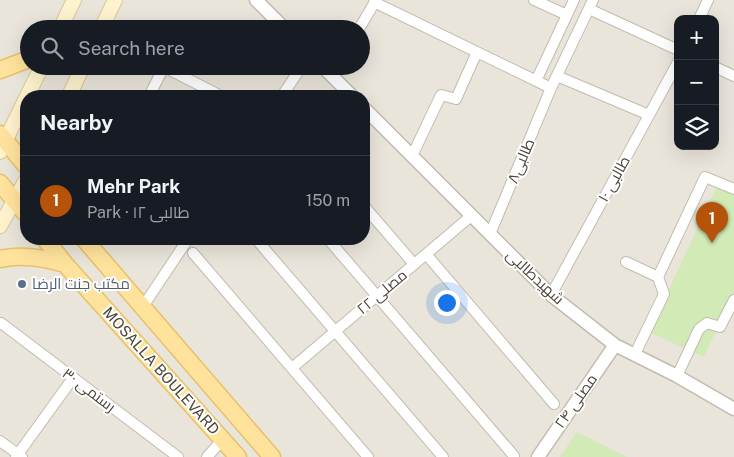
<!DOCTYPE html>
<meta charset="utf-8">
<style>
body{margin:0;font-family:"Public Sans",Cairo,sans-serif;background:#242831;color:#f1f3f6}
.controls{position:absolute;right:15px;top:15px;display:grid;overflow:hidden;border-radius:10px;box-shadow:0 5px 20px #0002}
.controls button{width:45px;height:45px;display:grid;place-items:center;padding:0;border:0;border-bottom:1px solid #363941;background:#171b24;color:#f1f3f6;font:25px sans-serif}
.you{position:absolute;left:446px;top:302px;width:18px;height:18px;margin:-12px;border:4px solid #fff;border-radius:50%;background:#1a73e8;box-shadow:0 0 0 8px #1a73e833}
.badge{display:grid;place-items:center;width:32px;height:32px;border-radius:50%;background:#b45309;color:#fff;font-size:16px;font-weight:700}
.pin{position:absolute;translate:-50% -41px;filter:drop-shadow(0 1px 2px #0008)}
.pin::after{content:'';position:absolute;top:26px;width:18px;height:15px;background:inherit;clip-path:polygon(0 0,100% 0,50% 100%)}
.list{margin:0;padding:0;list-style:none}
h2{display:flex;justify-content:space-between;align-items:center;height:65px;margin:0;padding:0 20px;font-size:21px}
h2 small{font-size:16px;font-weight:400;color:#9ea1a6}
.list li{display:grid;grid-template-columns:32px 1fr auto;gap:15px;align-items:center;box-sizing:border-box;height:90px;padding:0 20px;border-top:1px solid #363941}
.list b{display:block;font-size:19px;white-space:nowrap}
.list p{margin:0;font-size:16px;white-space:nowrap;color:#9ea1a6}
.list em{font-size:16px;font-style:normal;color:#9ea1a6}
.icon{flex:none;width:28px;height:28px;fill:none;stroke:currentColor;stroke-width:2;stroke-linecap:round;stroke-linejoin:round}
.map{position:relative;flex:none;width:734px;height:457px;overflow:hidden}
.search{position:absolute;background:#171b24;box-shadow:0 5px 20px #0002;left:20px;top:20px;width:350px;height:55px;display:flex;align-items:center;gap:12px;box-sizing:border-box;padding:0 18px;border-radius:28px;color:#9ea1a6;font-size:19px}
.panel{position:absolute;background:#171b24;box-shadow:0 5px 20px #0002;left:20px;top:90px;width:350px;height:155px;border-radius:20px}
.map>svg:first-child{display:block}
.residential{fill:#eae5da;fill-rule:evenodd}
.green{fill:#d2eab5}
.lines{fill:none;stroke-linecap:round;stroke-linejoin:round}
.minor-casing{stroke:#c2bbae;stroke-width:12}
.tertiary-casing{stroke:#c2bbae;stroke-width:15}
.secondary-casing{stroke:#d6c79b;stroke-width:16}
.primary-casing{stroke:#e6c16a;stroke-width:19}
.minor{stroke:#fff;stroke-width:10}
.tertiary{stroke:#fff;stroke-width:12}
.secondary{stroke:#fff3cd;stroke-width:14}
.primary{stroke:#ffe39c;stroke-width:16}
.service-dot{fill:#5c6f8a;stroke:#fff;stroke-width:2}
.labels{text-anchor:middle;stroke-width:4;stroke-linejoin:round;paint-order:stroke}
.street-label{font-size:15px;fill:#4b4439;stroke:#fff}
.service-label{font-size:15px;fill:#4e5e75;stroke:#fff;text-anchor:start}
</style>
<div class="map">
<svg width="734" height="457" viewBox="0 0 734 457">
<rect width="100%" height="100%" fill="#f6f3ec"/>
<path class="residential" d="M 0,0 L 734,0 L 734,457 L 0,457 ZM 678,19 L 715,19 L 715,146 L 678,146 ZM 29,29 L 361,29 L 361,66 L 29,66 ZM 26,96 L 364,96 L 364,239 L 26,239 Z"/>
<path class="green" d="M 717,186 L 734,194 L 734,292 L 704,357 L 649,332 Z
M 577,432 L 627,457 L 560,457 Z"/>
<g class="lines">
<g class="minor-casing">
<path id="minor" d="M 534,0 L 567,15
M 374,2 L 551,88
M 589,9 L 678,50
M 699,19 L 708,0
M 359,29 L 376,0
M 715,67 L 734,76
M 557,76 L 649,115
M 333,77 L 338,66
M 536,81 L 574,0
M 149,96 L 164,67 L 221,96
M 282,96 L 302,66
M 412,156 L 441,95 L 456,99 L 477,52
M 364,206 L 414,264
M 490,234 L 551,88 L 593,0
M 256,239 L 443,457
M 328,239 L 514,456
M 193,253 L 368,457
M 426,254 L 554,404
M 626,262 L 658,277
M 551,295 L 678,62
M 142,308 L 188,239
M 1,323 L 178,457
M 635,354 L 664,294 L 658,277 L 705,177 L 734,189
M 292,368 L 471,216
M 677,376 L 699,329 L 707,323 L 720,327 L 734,300
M 0,441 L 22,457
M 16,457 L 73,378
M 207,457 L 223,439"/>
</g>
<g class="tertiary-casing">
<path id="tertiary" d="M 256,0 L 285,29
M 322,66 L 352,96
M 364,108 L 551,295 L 615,345 L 677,376 L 734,409
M 538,457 L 615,345"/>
</g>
<g class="secondary-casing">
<path id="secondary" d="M 60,29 L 74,0
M 101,29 L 115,0
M 27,96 L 42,66
M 69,96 L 83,66
M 0,152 L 26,98
M 0,226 L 26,180"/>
</g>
<g class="primary-casing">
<path id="primary" d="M 0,70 L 29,59
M 0,134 L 26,166
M 0,183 L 26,214
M 45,239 L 65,264 L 238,457
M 84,239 L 272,457
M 0,259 C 23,254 43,258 65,264"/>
</g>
<use href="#minor" class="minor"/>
<use href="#tertiary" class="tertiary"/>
<use href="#secondary" class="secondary"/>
<use href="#primary" class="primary"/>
</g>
<circle class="service-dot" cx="22" cy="284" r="5"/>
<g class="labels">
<g class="street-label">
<text transform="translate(521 161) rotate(-67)" y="5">طالبی۸</text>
<text transform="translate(614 179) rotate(-61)" y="5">طالبی ۱۰</text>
<text transform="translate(535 277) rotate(43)" y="5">شهیدطالبی</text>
<text transform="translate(382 292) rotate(-40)" y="5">مصلی ۲۲</text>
<text transform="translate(161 371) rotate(48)" y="5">MOSALLA BOULEVARD</text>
<text transform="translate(89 390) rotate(37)" y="5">رستمی ۳۰</text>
<text transform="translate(576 401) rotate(-55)" y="5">مصلی ۲۴</text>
</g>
<g class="service-label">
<text x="32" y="289">مكتب جنت الرضا</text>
</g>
</g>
</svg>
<div class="controls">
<button>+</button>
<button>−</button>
<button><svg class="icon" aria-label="layers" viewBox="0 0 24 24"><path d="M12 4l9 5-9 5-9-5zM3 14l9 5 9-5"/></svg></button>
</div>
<div class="you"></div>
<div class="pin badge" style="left:712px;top:243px">1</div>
<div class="search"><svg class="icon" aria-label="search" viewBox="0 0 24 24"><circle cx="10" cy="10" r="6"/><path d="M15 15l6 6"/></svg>Search here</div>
<section class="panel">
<h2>Nearby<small></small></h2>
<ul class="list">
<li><span class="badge">1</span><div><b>Mehr Park</b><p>Park · طالبی ۱۲</p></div><em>150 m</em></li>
</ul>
</section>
</div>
